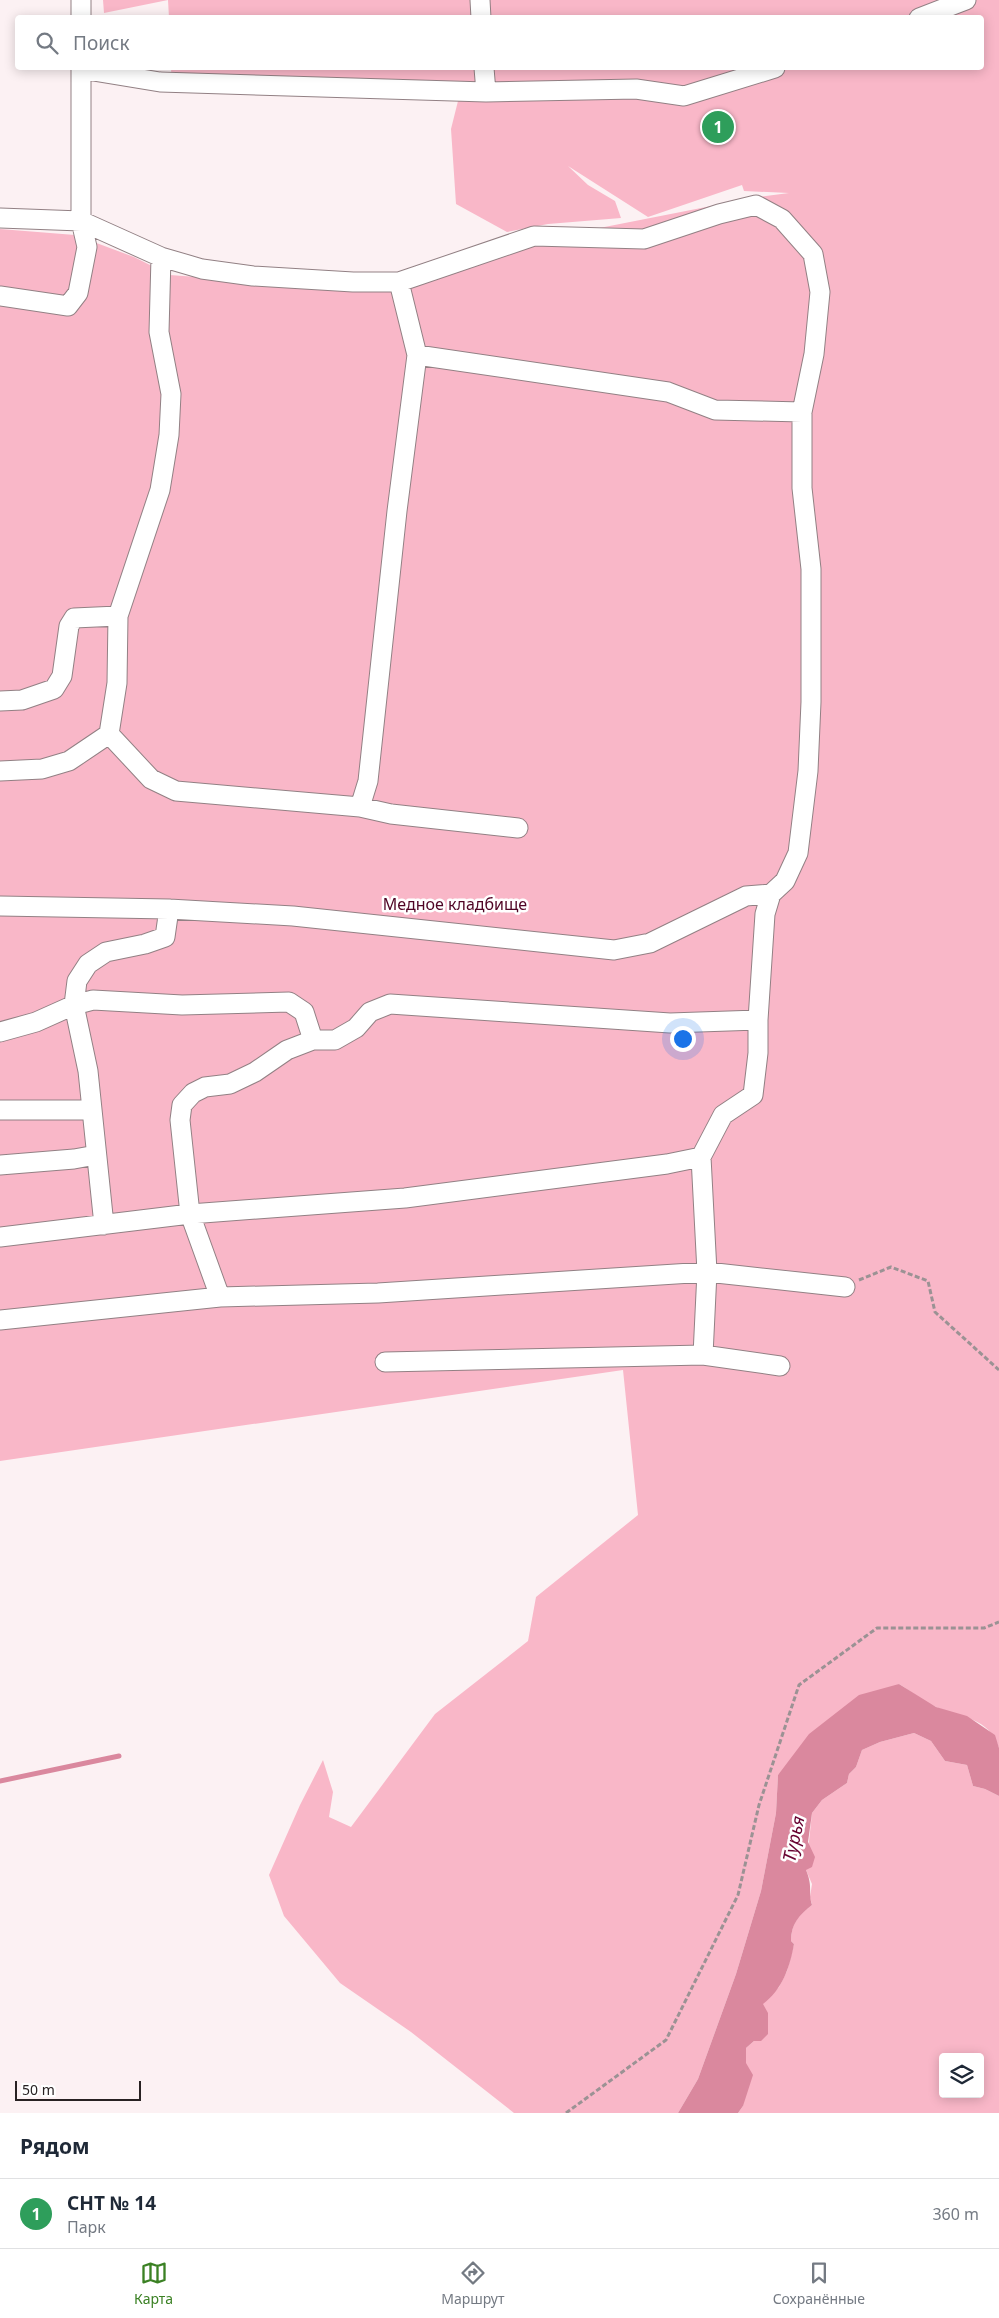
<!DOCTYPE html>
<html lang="ru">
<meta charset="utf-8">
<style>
body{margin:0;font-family:"Noto Sans",sans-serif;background:#f2f2f3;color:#1f2937}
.controls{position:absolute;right:15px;bottom:15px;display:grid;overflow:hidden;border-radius:5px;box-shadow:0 2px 12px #0003}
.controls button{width:45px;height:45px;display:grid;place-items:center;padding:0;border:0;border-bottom:1px solid #e0e1e3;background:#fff;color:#1f2937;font:25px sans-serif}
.scale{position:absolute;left:15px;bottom:12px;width:126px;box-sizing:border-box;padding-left:5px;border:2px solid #282122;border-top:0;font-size:14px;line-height:18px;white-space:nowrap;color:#282122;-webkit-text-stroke:4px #fff;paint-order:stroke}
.you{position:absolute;left:682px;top:1038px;width:18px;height:18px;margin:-12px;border:4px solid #fff;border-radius:50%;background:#1a73e8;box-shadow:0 0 0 8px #1a73e833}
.badge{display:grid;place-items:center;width:32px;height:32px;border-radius:50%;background:#3b8124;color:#fff;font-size:16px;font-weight:700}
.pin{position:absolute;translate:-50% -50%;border:2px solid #fff;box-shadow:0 1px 5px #0006}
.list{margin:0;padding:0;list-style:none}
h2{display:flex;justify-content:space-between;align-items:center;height:65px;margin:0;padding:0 20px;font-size:21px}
h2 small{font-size:16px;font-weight:400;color:#747a83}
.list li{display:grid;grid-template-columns:32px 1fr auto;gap:15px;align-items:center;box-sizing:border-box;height:70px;padding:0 20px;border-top:1px solid #e0e1e3}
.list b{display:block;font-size:19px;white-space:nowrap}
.list p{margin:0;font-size:16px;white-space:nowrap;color:#747a83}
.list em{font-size:16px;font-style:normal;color:#747a83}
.icon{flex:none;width:28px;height:28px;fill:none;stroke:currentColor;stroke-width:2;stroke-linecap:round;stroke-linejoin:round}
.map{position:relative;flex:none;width:999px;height:2113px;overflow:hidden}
.search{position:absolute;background:#fff;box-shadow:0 2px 12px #0003;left:15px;right:15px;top:15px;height:55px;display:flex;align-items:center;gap:12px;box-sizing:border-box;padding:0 18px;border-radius:5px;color:#747a83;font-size:19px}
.sheet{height:135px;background:#fff}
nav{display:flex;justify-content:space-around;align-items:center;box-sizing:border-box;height:70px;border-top:1px solid #e0e1e3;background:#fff;font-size:14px;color:#747a83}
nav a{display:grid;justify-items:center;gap:2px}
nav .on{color:#3b8124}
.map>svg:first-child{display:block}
.green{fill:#f9b7c8;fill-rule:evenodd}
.water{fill:#da889e}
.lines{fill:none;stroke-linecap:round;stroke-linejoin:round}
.stream{stroke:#da889e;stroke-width:5}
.minor-casing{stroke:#928084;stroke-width:21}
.path{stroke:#9b9294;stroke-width:3;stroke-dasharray:5 2.5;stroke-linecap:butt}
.minor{stroke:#fff;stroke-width:19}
.labels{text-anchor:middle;stroke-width:5;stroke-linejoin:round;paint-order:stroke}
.park-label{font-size:16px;fill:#500525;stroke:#fff}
.water-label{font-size:18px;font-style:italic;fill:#680231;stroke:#fff}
</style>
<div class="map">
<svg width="999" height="2113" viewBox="0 0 999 2113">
<rect width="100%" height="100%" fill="#fcf1f3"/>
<path class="green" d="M 103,0 L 999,0 L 999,1748 C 989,1717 961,1718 936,1707 C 923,1702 911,1691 899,1684 L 778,1775 L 776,1813 L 761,1891 L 736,1974 L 698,2079 L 678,2113 L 514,2113 L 411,2032 L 340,1983 L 284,1916 L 269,1875 L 300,1805 L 323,1760 L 333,1792 L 329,1817 L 351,1827 L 435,1714 L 528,1641 L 536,1597 L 638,1515 L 623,1370 L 0,1461 L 0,229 L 75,235 L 134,257 L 170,275 L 391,292 L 452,257 L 757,197 L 789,193 L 744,191 L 742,185 L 648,217 L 568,166 L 588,185 L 615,201 L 621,218 L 548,224 L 507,232 L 456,204 L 451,129 L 458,101 L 172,90 L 171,68 L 982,68 L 982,18 L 169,18 L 168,0 L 104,13 Z
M 914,1733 L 931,1741 L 945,1761 L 967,1765 L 973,1786 L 985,1789 L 999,1796 L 999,2113 L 738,2113 L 743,2106 L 746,2048 L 754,2041 L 762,2004 L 779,1987 L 787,1971 L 794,1944 L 791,1941 C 791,1924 798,1915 812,1905 L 810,1897 L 812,1884 L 806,1870 L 812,1813 L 822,1800 L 847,1783 L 849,1774 L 856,1767 L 862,1750 L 880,1742 ZM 943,2057 L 980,2057 L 980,2094 L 943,2094 Z"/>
<path class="water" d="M 899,1684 L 936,1707 L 967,1716 L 995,1735 L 999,1748 L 999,1796 L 985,1789 L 973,1786 L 967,1765 L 945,1761 L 931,1741 L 914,1733 L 880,1742 L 862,1750 L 856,1767 L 849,1774 L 847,1783 L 822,1800 L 812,1813 L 808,1842 L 815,1857 L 812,1867 L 806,1870 C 813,1887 808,1891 812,1905 C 799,1915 791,1924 791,1941 L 794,1944 C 790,1967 782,1990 763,2004 L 768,2013 L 768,2034 L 761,2041 L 754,2041 L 746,2048 L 746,2063 L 753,2075 L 743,2106 L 738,2113 L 678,2113 L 698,2079 L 736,1974 L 761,1891 L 776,1813 L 778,1775 L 809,1734 L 859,1695 Z"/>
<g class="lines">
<path class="stream" d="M 0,1781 L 119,1756"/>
<g class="minor-casing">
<path id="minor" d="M 81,0 L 81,18
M 480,0 L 481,18
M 919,18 L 966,0
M 484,68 L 486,92
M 81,69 L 160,82 L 486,92 L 636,89 L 684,96 L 775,68
M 0,218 L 81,221 L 161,257 L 202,269 L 253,276 L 353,282 L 399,282 L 534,236 L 644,239 L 719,214 L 756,205 L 782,219 L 813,254 L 820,292 L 814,354 L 802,412 L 802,488 L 811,569 L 811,702 L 808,771 L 798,853 L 785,881 L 771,894 L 765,914 L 758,1020 L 758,1053 L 753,1095 L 723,1115 L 701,1157 L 707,1272 L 703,1355 L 780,1366
M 0,296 L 68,306 L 78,293 L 87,247 L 81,221 L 81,68
M 417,355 L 668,392 L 715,410 L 802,412
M 0,701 L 22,700 L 54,689 L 62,676 L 69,626 L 74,618 L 118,616
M 109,734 L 151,779 L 176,791 L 360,807 L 391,814 L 518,828
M 0,771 L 42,769 L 69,761 L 109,734 L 117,683 L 118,616 L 160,490 L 169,435 L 171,394 L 159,332 L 161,257
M 360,807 L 368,781 L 397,511 L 417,355 L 399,282
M 0,906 L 169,909 L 293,916 L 614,950 L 650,943 L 746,896 L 771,894
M 0,1032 L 36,1022 L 74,1005 L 93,1000 L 182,1005 L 289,1002 L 304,1012 L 313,1040
M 0,1110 L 91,1110
M 0,1165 L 74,1159 L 96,1155
M 104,1225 L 88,1071 L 74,1005 L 77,981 L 88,964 L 106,952 L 145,944 L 165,937 L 169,909
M 0,1237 L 190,1214 L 405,1198 L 667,1164 L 701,1157
M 220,1297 L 190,1214 L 180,1120 L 182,1105 L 193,1093 L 205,1087 L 230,1084 L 255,1072 L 287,1050 L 313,1040 L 335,1040 L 356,1028 L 370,1012 L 390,1004 L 670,1023 L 758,1020
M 0,1320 L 220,1297 L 378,1293 L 707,1272 L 845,1287
M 385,1362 L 703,1355"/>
</g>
<path class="path" d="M 859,1280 L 891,1267 L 928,1281 L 935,1312 L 999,1370
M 566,2113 L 666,2040 L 738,1895 L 759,1805 L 799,1685 L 877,1628 L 984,1628 L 999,1622"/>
<use href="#minor" class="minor"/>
</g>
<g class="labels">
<g class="park-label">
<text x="455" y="910">Медное кладбище</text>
</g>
<g class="water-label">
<text transform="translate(794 1839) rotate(-78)" y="6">Турья</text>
</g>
</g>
</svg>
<div class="controls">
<button><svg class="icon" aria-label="layers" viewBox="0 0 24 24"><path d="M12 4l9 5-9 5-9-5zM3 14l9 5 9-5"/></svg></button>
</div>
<div class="scale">50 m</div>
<div class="you"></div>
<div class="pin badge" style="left:718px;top:127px;background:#2e9e5b">1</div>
<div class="search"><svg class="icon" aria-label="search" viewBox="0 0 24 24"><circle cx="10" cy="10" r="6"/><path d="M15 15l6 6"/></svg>Поиск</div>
</div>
<section class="sheet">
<h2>Рядом<small></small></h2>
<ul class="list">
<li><span class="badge" style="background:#2e9e5b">1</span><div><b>СНТ № 14</b><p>Парк</p></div><em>360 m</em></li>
</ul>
</section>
<nav>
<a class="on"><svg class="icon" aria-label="map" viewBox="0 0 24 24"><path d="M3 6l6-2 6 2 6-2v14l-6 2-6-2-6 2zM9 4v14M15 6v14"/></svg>Карта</a>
<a><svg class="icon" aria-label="directions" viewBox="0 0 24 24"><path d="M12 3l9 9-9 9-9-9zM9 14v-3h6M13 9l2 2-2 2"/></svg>Маршрут</a>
<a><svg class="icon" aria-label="saved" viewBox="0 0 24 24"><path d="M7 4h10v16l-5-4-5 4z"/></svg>Сохранённые</a>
</nav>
